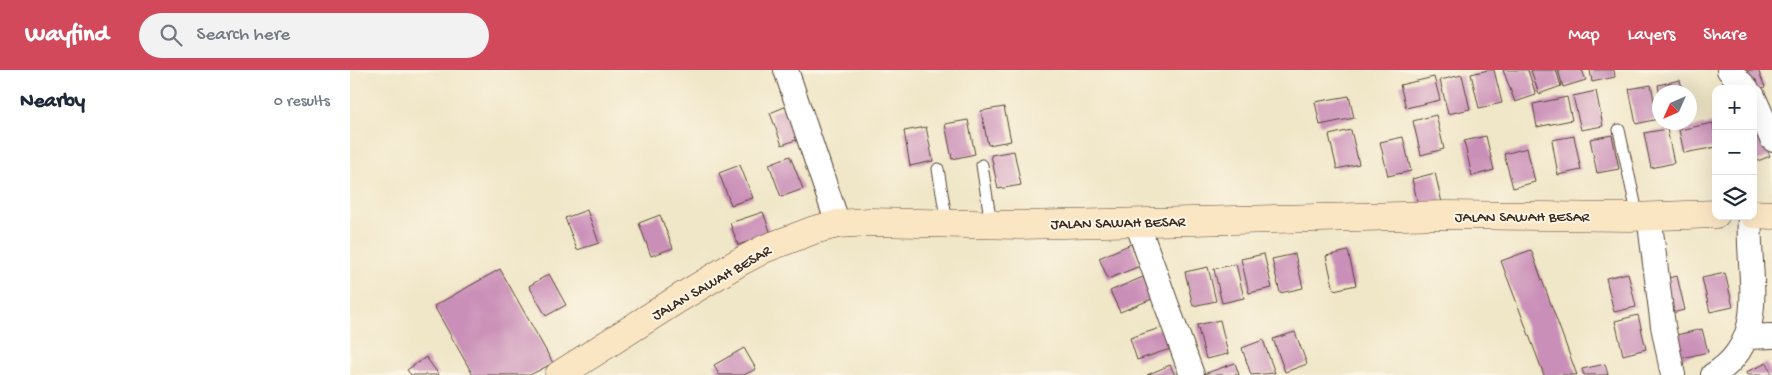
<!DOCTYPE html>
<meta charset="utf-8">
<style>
body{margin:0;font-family:"Gochi Hand",sans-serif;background:#f2f2f3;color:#1f2937}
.controls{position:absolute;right:15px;top:15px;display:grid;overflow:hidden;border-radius:10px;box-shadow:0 5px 20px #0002}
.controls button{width:45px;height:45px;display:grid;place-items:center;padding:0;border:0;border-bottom:1px solid #e0e1e3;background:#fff;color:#1f2937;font:25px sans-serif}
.compass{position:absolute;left:1302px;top:15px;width:45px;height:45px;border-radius:50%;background:#fff;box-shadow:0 5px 20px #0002;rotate:225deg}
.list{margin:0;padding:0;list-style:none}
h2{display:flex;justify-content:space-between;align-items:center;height:65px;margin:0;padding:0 20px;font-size:21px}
h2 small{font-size:16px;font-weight:400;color:#747a83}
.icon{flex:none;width:28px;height:28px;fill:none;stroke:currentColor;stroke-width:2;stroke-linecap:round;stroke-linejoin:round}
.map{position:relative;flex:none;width:1422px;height:305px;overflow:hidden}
header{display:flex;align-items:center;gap:30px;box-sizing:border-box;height:70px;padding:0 25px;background:#d1495b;color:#fff}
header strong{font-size:24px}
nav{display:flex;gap:28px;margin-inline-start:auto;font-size:18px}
.search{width:350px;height:45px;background:#f2f2f3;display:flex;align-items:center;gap:12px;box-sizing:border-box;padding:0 18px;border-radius:28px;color:#747a83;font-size:19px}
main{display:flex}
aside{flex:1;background:#fff}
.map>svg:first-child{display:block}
.building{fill:#ca8fb8}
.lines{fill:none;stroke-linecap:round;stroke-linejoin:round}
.lane-casing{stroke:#564638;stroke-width:13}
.street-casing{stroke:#564638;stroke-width:26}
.secondary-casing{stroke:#564638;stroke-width:29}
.lane{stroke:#fff;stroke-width:11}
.street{stroke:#fff;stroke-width:24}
.secondary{stroke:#fbe6c4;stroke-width:28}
.labels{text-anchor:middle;stroke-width:4;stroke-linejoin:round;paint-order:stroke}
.street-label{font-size:15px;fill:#3b2a1e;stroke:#fcf5e5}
</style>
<header>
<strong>Wayfind</strong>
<div class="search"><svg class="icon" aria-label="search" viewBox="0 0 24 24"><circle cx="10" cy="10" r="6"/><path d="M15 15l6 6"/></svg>Search here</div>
<nav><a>Map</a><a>Layers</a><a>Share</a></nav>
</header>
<main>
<aside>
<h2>Nearby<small>0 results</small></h2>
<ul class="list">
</ul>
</aside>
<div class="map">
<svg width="1422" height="305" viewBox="0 0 1422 305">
<rect width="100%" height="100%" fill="#fcf5e5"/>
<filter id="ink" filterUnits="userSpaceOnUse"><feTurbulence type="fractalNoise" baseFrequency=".02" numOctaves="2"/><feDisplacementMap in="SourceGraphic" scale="10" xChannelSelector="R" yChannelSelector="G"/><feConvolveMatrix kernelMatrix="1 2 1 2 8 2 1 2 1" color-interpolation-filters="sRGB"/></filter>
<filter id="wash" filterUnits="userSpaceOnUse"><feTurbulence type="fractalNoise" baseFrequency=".0096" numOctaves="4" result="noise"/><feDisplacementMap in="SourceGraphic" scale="20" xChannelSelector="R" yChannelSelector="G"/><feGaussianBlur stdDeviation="1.12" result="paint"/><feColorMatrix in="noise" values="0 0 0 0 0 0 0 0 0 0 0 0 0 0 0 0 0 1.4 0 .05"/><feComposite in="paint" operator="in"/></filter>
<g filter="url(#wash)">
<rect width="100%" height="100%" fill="#f0e6c8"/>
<g id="blocks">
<path class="building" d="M 1138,0 L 1144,0 L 1152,33 L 1129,38 L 1121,4 Z
M 1153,0 L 1178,0 L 1186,25 L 1165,32 Z
M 1181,0 L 1206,0 L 1211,16 L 1189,24 Z
M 1208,0 L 1232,0 L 1236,10 L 1213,17 Z
M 1240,0 L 1264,0 L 1265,7 L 1242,12 Z
M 1383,0 L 1408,0 L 1415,17 L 1403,21 Z
M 1112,5 L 1120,39 L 1098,44 L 1090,10 Z
M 1084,7 L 1090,30 L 1056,38 L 1050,15 Z
M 1330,10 L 1333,22 L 1309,22 L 1308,15 Z
M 1301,15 L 1308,49 L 1286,54 L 1279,19 Z
M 1246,21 L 1253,56 L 1231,60 L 1223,26 Z
M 999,26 L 1004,48 L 970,55 L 965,32 Z
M 1217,27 L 1222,50 L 1187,57 L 1183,34 Z
M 442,34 L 454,67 L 432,75 L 420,43 Z
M 654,37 L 661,71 L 638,75 L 631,41 Z
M 1086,45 L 1094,79 L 1071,85 L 1063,51 Z
M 618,50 L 625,84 L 602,89 L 595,54 Z
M 1363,53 L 1366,77 L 1334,83 L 1329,60 Z
M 1406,54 L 1420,86 L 1403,93 L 1403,55 Z
M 576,57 L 583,91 L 560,96 L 554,61 Z
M 1317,59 L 1324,93 L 1301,98 L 1294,63 Z
M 1001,60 L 1009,94 L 987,99 L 979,65 Z
M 1262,65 L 1269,99 L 1247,103 L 1240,69 Z
M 1136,66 L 1144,100 L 1122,106 L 1114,71 Z
M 1224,66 L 1231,100 L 1208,105 L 1202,70 Z
M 1053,67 L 1061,101 L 1038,106 L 1030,72 Z
M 1177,78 L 1185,112 L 1163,118 L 1154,84 Z
M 664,81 L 671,115 L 648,119 L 641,85 Z
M 440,86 L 453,119 L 431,127 L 419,94 Z
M 390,95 L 403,128 L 381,135 L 369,103 Z
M 1085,103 L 1093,137 L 1070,143 L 1062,109 Z
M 237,140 L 249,173 L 227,180 L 215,148 Z
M 413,142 L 421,164 L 388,175 L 380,153 Z
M 310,145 L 323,178 L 301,186 L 289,153 Z
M 781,174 L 790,196 L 758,209 L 749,188 Z
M 1181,180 L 1227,305 L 1194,305 L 1151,191 Z
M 998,181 L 1006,215 L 984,220 L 976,186 Z
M 914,184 L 922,218 L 899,223 L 891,189 Z
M 945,184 L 953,218 L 930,223 L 922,189 Z
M 886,194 L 894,228 L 872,233 L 864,199 Z
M 858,197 L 866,231 L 843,236 L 835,202 Z
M 150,199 L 203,293 L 180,305 L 123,305 L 84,236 Z
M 1278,203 L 1286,237 L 1264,242 L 1256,208 Z
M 1375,203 L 1383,237 L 1360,242 L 1352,208 Z
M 199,204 L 216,235 L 196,246 L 179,216 Z
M 1327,206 L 1335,240 L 1312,245 L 1304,211 Z
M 793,207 L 802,229 L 770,242 L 760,221 Z
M 1288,245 L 1296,279 L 1273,285 L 1265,251 Z
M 870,250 L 878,284 L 856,289 L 847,255 Z
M 813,257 L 820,279 L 787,290 L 780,268 Z
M 1352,259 L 1358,282 L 1324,290 L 1318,267 Z
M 945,262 L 957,294 L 935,302 L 923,269 Z
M 913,270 L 925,303 L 901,305 L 892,278 Z
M 394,278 L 406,299 L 394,305 L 369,305 L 364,295 Z
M 76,287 L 89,305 L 61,305 L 57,300 Z
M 885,293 L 889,305 L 851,305 Z
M 1417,293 L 1422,305 L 1397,305 L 1396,302 Z
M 1255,294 L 1258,305 L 1234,305 L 1232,299 Z
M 820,295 L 825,305 L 797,305 Z"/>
</g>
</g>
<g filter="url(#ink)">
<use href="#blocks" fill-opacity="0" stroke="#564638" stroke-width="1"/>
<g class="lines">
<g class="lane-casing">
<path id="lane" d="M 1269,60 L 1288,147
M 632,95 L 641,154
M 588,99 L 597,153"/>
</g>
<g class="street-casing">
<path id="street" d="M 436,0 L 488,154
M 1379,0 L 1397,19
M 1403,26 L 1422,69
M 1299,146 L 1313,256 L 1323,305
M 787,153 L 842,305
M 1397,267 L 1422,266
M 1363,305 C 1422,270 1396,202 1400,146"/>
</g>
<g class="secondary-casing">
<path id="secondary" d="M 1403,144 L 1422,145
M 209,305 L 328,229 L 386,194 L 414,179 L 464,160 L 488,154 L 519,152 L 670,155 L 1096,145 L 1280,147 L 1366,144"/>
</g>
<use href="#lane" class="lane"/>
<use href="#street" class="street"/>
<use href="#secondary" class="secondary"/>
</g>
</g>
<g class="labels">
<g class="street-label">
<text x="1172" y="151">JALAN SAWAH BESAR</text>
<text transform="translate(768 152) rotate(-1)" y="5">JALAN SAWAH BESAR</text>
<text transform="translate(361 212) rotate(-30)" y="5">JALAN SAWAH BESAR</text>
</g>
</g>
</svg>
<div class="controls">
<button>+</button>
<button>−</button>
<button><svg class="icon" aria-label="layers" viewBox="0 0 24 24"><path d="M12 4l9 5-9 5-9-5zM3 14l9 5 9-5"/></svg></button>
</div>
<svg class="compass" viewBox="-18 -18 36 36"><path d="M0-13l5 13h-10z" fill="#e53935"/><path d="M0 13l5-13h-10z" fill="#747a83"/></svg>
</div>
</main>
